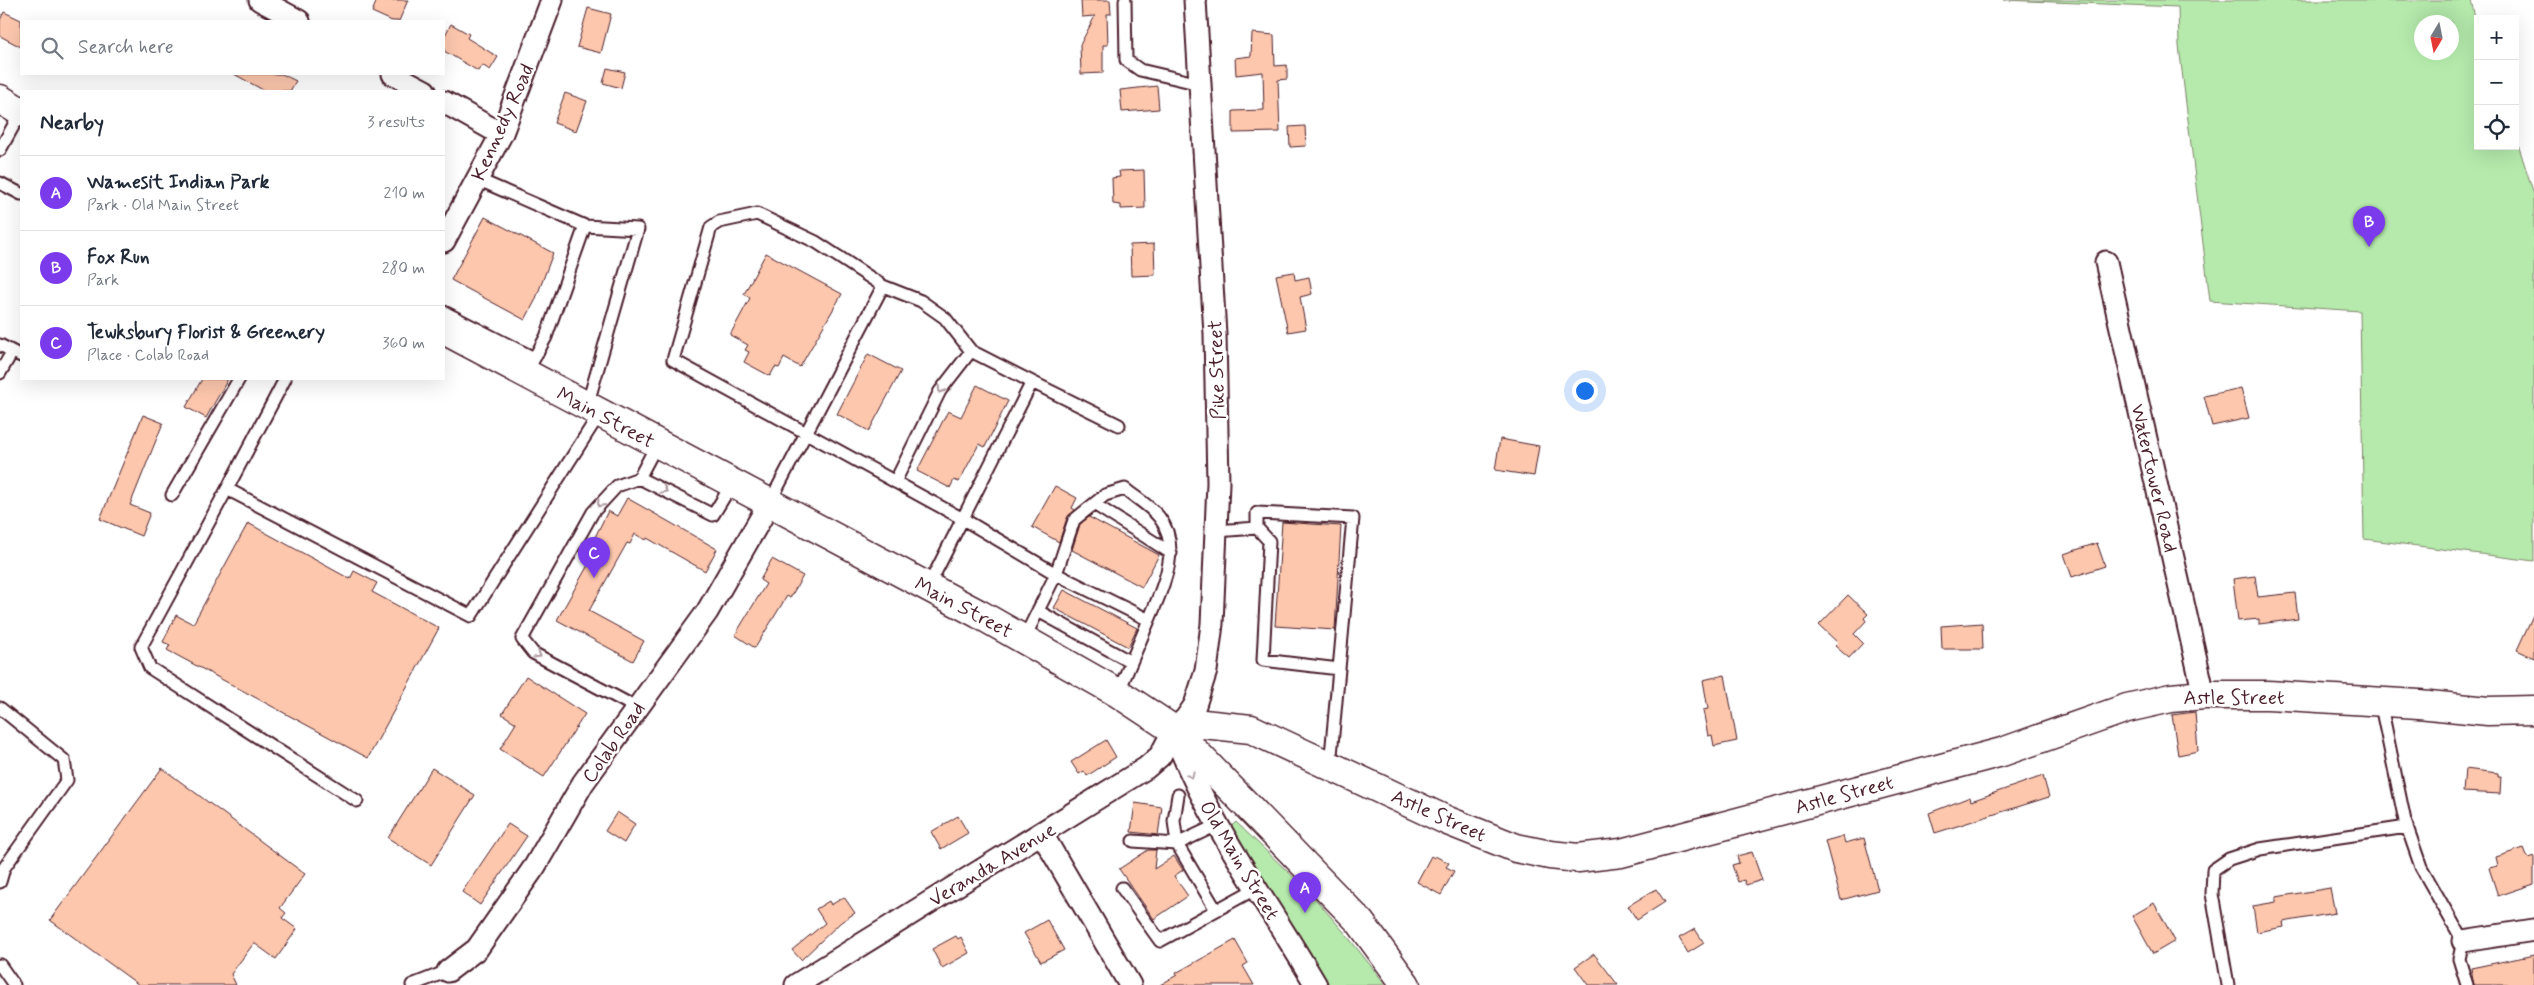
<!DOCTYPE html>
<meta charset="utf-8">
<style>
body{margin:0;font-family:Mynerve,sans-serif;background:#f6f6f7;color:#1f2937}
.controls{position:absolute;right:15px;top:15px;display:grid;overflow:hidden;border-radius:0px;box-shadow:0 5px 20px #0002}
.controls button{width:45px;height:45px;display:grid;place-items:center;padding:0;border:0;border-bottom:1px solid #e0e1e3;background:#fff;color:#1f2937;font:25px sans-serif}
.compass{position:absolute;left:2414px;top:15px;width:45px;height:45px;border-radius:50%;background:#fff;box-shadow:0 5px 20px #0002;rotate:190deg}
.you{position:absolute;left:1584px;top:390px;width:18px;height:18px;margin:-12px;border:4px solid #fff;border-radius:50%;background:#1a73e8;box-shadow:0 0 0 8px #1a73e833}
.badge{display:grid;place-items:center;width:32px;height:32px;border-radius:50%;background:#7c3aed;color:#fff;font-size:16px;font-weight:700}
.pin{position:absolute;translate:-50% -41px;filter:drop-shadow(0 1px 2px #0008)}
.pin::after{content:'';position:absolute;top:26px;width:18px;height:15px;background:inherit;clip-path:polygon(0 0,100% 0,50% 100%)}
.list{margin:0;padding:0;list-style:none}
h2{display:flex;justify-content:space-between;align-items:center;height:65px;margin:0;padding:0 20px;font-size:21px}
h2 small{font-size:16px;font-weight:400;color:#747a83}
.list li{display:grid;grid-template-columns:32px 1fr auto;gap:15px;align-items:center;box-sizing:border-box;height:75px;padding:0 20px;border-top:1px solid #e0e1e3}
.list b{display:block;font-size:19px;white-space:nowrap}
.list p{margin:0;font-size:16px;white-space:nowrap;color:#747a83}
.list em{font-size:16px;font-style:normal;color:#747a83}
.icon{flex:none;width:28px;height:28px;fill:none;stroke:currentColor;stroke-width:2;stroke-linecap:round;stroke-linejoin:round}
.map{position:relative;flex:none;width:2534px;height:985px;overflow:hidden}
.search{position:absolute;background:#fff;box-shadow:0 5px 20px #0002;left:20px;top:20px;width:425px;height:55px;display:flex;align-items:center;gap:12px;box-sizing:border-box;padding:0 18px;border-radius:0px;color:#747a83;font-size:19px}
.panel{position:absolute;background:#fff;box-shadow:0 5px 20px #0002;left:20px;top:90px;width:425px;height:290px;border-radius:0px}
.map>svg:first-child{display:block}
.green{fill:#b5eaac;stroke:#80846c;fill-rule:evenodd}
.building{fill:#fcc7ad;stroke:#4a1f2b}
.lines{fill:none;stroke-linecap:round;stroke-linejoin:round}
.lane-casing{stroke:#4a1f2b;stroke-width:15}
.street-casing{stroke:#4a1f2b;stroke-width:25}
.secondary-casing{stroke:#4a1f2b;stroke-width:31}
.lane{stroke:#fff;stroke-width:11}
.street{stroke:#fff;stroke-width:21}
.secondary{stroke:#fff;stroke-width:28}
.oneway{stroke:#ae9aa0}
.labels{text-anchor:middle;stroke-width:5;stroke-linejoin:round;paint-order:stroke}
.street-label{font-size:20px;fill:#4a1f2b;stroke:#fff}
</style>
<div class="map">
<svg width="2534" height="985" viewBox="0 0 2534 985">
<rect width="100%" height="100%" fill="#fff"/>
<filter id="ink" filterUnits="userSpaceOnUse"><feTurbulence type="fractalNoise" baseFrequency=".02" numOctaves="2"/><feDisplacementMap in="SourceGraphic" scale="10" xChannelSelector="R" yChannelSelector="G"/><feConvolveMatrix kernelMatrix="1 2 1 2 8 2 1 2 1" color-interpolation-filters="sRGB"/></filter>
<g filter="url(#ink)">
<path class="green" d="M 2003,0 L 2471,0 L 2478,30 L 2478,146 L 2515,146 L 2515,135 L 2534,194 L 2534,561 L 2364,539 L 2360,311 L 2210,301 L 2179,46 L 2178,7 ZM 2422,22 L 2452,22 L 2452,52 L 2422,52 Z
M 1236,822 L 1311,894 L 1344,932 L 1386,985 L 1328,985 L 1229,828 Z"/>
<path class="building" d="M 377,0 L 408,0 L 399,21 L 392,21 L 372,12 Z
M 1081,0 L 1110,0 L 1111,14 L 1107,14 L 1108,45 L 1103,45 L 1103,73 L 1081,74 L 1080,45 L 1095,16 L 1082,17 Z
M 588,8 L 611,14 L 601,53 L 577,47 Z
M 4,12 L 21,20 L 21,47 L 0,36 L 0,20 Z
M 451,24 L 469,34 L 467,38 L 498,57 L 490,70 L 482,65 L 478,71 L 444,51 L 444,37 Z
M 1252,33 L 1274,35 L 1275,66 L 1287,65 L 1287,79 L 1278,80 L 1280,132 L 1233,133 L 1233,111 L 1264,110 L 1263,72 L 1236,75 L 1235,58 L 1251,56 Z
M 607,68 L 625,72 L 621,88 L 603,83 Z
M 234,74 L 282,74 L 296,81 L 290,91 L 265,91 Z
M 1157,86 L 1159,109 L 1122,112 L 1120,90 Z
M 565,93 L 587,101 L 576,131 L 554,123 Z
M 1305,126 L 1306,146 L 1290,147 L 1289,127 Z
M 1144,170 L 1145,208 L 1121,209 L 1121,205 L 1113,204 L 1112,178 L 1120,177 L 1119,171 Z
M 485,217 L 553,253 L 535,301 L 525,320 L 451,280 Z
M 1154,244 L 1155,275 L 1131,276 L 1130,245 Z
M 766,253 L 842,294 L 800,367 L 784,358 L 779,368 L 775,367 L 770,376 L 744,362 L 749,352 L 745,350 L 748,345 L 730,335 L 750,298 L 744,294 Z
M 1294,272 L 1295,280 L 1309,277 L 1312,294 L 1300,297 L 1306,329 L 1288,332 L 1276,275 Z
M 868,354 L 901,371 L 869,431 L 837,414 Z
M 202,379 L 228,379 L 206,418 L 186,407 Z
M 977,385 L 1008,401 L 985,447 L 979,444 L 959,482 L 954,480 L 950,488 L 917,471 L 948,411 L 961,417 Z
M 2241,388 L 2249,418 L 2212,426 L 2204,396 Z
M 143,415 L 163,423 L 130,505 L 150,513 L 141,536 L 100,519 Z
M 1500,439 L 1539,446 L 1534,476 L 1495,470 Z
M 1055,486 L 1077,498 L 1072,508 L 1075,510 L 1067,518 L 1059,542 L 1032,527 Z
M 627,498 L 717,549 L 705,571 L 647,538 L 646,540 L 635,534 L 630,544 L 627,543 L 589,611 L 644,641 L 633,661 L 557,620 L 601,542 L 594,539 L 608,511 L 617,516 Z
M 1089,517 L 1159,555 L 1142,587 L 1072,550 L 1080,524 Z
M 1282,522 L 1341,526 L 1335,630 L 1275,626 Z
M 248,523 L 350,579 L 354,571 L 377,583 L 372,592 L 439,628 L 368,758 L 167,650 L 170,645 L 163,642 L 176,615 L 193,624 Z
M 2097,543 L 2105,566 L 2072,577 L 2064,554 Z
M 772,559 L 803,576 L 790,598 L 787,596 L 755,648 L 735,635 L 766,584 L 760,580 Z
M 2255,576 L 2258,597 L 2295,593 L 2298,619 L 2259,624 L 2259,619 L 2238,621 L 2233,579 Z
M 1064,590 L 1137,628 L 1128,647 L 1054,608 Z
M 1848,595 L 1868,614 L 1864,618 L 1866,621 L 1854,634 L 1863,643 L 1849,658 L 1835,646 L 1838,643 L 1819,625 Z
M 2534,613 L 2534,658 L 2517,650 Z
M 1982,623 L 1983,649 L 1942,649 L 1941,626 Z
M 1725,675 L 1737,741 L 1714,746 L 1712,735 L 1708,736 L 1703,710 L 1708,709 L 1703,680 Z
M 526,676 L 585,714 L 544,777 L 500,749 L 516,723 L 502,714 Z
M 2195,712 L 2198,751 L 2178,755 L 2172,715 Z
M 1106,740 L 1116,757 L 1087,776 L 1084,771 L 1079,774 L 1071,762 Z
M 162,768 L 305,874 L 280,908 L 286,913 L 282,918 L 297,929 L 276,959 L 254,943 L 231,974 L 236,985 L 139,985 L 50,920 Z
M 432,768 L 475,795 L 431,865 L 388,838 Z
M 2465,769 L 2498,773 L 2498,776 L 2501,776 L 2500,794 L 2463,792 Z
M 2043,776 L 2049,797 L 1935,833 L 1929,813 L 1970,797 L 1971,801 Z
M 1135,803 L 1162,807 L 1158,835 L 1131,832 Z
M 617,812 L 635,824 L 624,843 L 605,831 Z
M 958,816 L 968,833 L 941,849 L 931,832 Z
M 508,824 L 527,836 L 480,905 L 462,892 Z
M 1843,836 L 1845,843 L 1864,838 L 1878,890 L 1841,900 L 1825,841 Z
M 2524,848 L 2528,858 L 2534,856 L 2534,884 L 2498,896 L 2489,868 L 2498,866 L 2496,857 Z
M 1148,850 L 1156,850 L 1154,869 L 1174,856 L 1183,870 L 1174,876 L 1188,896 L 1154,919 L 1119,869 Z
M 1752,852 L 1762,880 L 1746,885 L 1744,880 L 1738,882 L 1732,865 L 1739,863 L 1737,856 Z
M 1431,856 L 1434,858 L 1435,856 L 1449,863 L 1446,867 L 1454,871 L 1441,895 L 1417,882 Z
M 2330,888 L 2335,913 L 2283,922 L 2284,927 L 2257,932 L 2253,906 L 2276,902 L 2276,897 Z
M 1656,889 L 1665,902 L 1637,920 L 1628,906 Z
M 844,897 L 855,913 L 841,922 L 801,960 L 792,950 L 825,923 L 816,909 L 829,901 L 831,905 Z
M 2154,903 L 2175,941 L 2153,954 L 2132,916 Z
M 1047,920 L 1064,950 L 1041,962 L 1024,933 Z
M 1695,929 L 1704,943 L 1688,953 L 1679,938 Z
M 956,936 L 958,939 L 961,937 L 969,953 L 942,968 L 932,949 Z
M 1235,940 L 1248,963 L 1243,966 L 1254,985 L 1160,985 L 1177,975 L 1176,973 Z
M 1594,954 L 1618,985 L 1588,985 L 1575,967 Z
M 2534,955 L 2534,985 L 2474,985 L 2471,968 Z"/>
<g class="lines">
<g class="lane-casing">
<path id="lane" d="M 1125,0 L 1126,60 L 1140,70 L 1200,84
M 0,150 L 21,112
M 477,179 L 585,226 L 638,229 L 587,406
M 0,183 L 21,194
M 444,312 L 534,358
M 0,345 L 21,356
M 0,373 L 12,352
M 526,373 L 546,337 L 585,226
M 285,379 L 227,489 L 471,616 L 600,413
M 1032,382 L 971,351 L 945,318 L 921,301 L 883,286 L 816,242 L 757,214 L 719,222 L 711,227 L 673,360 L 963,519 L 1056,574 L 1074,520 L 1105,495 L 1125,489 C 1136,498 1150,506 1159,517 C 1183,547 1162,589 1149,620
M 657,444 L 639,478 L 713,515 L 732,484
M 895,482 L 940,391 L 971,351
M 227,489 L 141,647 L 150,668 L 357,801
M 172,495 L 239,379
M 769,504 L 883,286
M 1094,504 L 1171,553
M 1257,528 L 1269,541 L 1263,660 L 1339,669
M 1216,531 L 1257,528 L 1257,513 L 1353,518 L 1330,766
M 928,587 L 1032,382 L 1119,425
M 1038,611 L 1131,662
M 1024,639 L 1056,574 L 1149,620 L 1118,693
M 2380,701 L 2405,821 L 2421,867 L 2463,941 L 2459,959 L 2467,985
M 0,708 L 64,760 L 67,780 L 4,868 L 0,882
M 637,708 L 533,653 L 522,639 L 593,512 L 617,486 L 639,478
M 1178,795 L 1174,821 L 1177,844 L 1216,910
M 1133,841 L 1177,844 L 1217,825
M 1122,888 L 1160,941 L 1255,889
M 0,965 L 14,985
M 412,985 L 448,971
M 2228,985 L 2212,894 L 2213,870 L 2229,859 L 2260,849 L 2407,827"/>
</g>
<g class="street-casing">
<path id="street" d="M 260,0 L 299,21
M 393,74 L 425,91
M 444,102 L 501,134
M 444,241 L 502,133 L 552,0
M 2106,262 L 2204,695
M 1175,735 C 1209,826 1268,902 1316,985
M 1042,834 L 1130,985
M 2463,941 L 2534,930
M 448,971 L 477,949 L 535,866 L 583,783 L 707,612 L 769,504
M 796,985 L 1146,768 L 1160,756 L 1174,730 L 1186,718 L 1195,705 L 1206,671 L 1212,624 L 1218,483 L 1215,334 L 1195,0"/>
</g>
<g class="secondary-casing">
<path id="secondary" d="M 0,99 L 21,112
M 444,330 L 979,614 L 1118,693 L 1174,730 L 1360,922 L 1406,985
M 1174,730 L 1203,724 L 1251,729 L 1448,821 L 1516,848 L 1550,855 L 1578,858 L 1621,853 L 2002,752 L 2127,708 L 2171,698 L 2204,695 L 2268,695 L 2419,704 L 2488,711 L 2534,710"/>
</g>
<use href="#lane" class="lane"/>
<use href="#street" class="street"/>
<use href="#secondary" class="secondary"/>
</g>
<defs><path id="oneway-chevron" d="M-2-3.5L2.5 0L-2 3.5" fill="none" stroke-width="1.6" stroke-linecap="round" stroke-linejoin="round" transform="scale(1.25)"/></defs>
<g class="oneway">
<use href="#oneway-chevron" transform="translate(941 390) rotate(123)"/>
<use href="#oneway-chevron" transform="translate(664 490) rotate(27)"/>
<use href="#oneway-chevron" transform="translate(600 504) rotate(132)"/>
<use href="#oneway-chevron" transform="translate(538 655) rotate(30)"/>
<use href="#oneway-chevron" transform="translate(1191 775) rotate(65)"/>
</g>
</g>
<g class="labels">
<g class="street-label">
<text transform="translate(502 122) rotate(-66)" y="7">Kennedy Road</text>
<text transform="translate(1216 370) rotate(-92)" y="7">Pike Street</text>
<text transform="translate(606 417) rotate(28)" y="7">Main Street</text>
<text transform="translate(2155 478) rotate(77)" y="7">Watertower Road</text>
<text transform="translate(964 607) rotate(28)" y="7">Main Street</text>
<text x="2234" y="704">Astle Street</text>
<text transform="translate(613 742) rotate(-55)" y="7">Colab Road</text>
<text transform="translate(1844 794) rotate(-15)" y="7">Astle Street</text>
<text transform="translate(1439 815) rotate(24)" y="7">Astle Street</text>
<text transform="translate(1240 860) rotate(59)" y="7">Old Main Street</text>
<text transform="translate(992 864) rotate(-31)" y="7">Veranda Avenue</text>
</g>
</g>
</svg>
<div class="controls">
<button>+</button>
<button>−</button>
<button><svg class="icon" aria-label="locate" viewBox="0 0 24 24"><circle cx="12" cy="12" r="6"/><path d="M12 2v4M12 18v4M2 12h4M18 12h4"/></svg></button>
</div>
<svg class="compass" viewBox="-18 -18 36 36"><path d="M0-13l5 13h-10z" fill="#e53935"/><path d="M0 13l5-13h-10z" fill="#747a83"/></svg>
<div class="you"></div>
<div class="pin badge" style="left:1305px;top:913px">A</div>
<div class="pin badge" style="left:2369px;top:247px">B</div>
<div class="pin badge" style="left:594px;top:578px">C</div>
<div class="search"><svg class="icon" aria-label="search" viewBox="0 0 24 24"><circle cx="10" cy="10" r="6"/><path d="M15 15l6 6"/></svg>Search here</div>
<section class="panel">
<h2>Nearby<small>3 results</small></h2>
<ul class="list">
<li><span class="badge">A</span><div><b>Wamesit Indian Park</b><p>Park · Old Main Street</p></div><em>210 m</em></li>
<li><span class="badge">B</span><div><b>Fox Run</b><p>Park</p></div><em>280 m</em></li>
<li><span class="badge">C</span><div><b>Tewksbury Florist &amp; Greenery</b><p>Place · Colab Road</p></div><em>360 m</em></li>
</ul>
</section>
</div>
